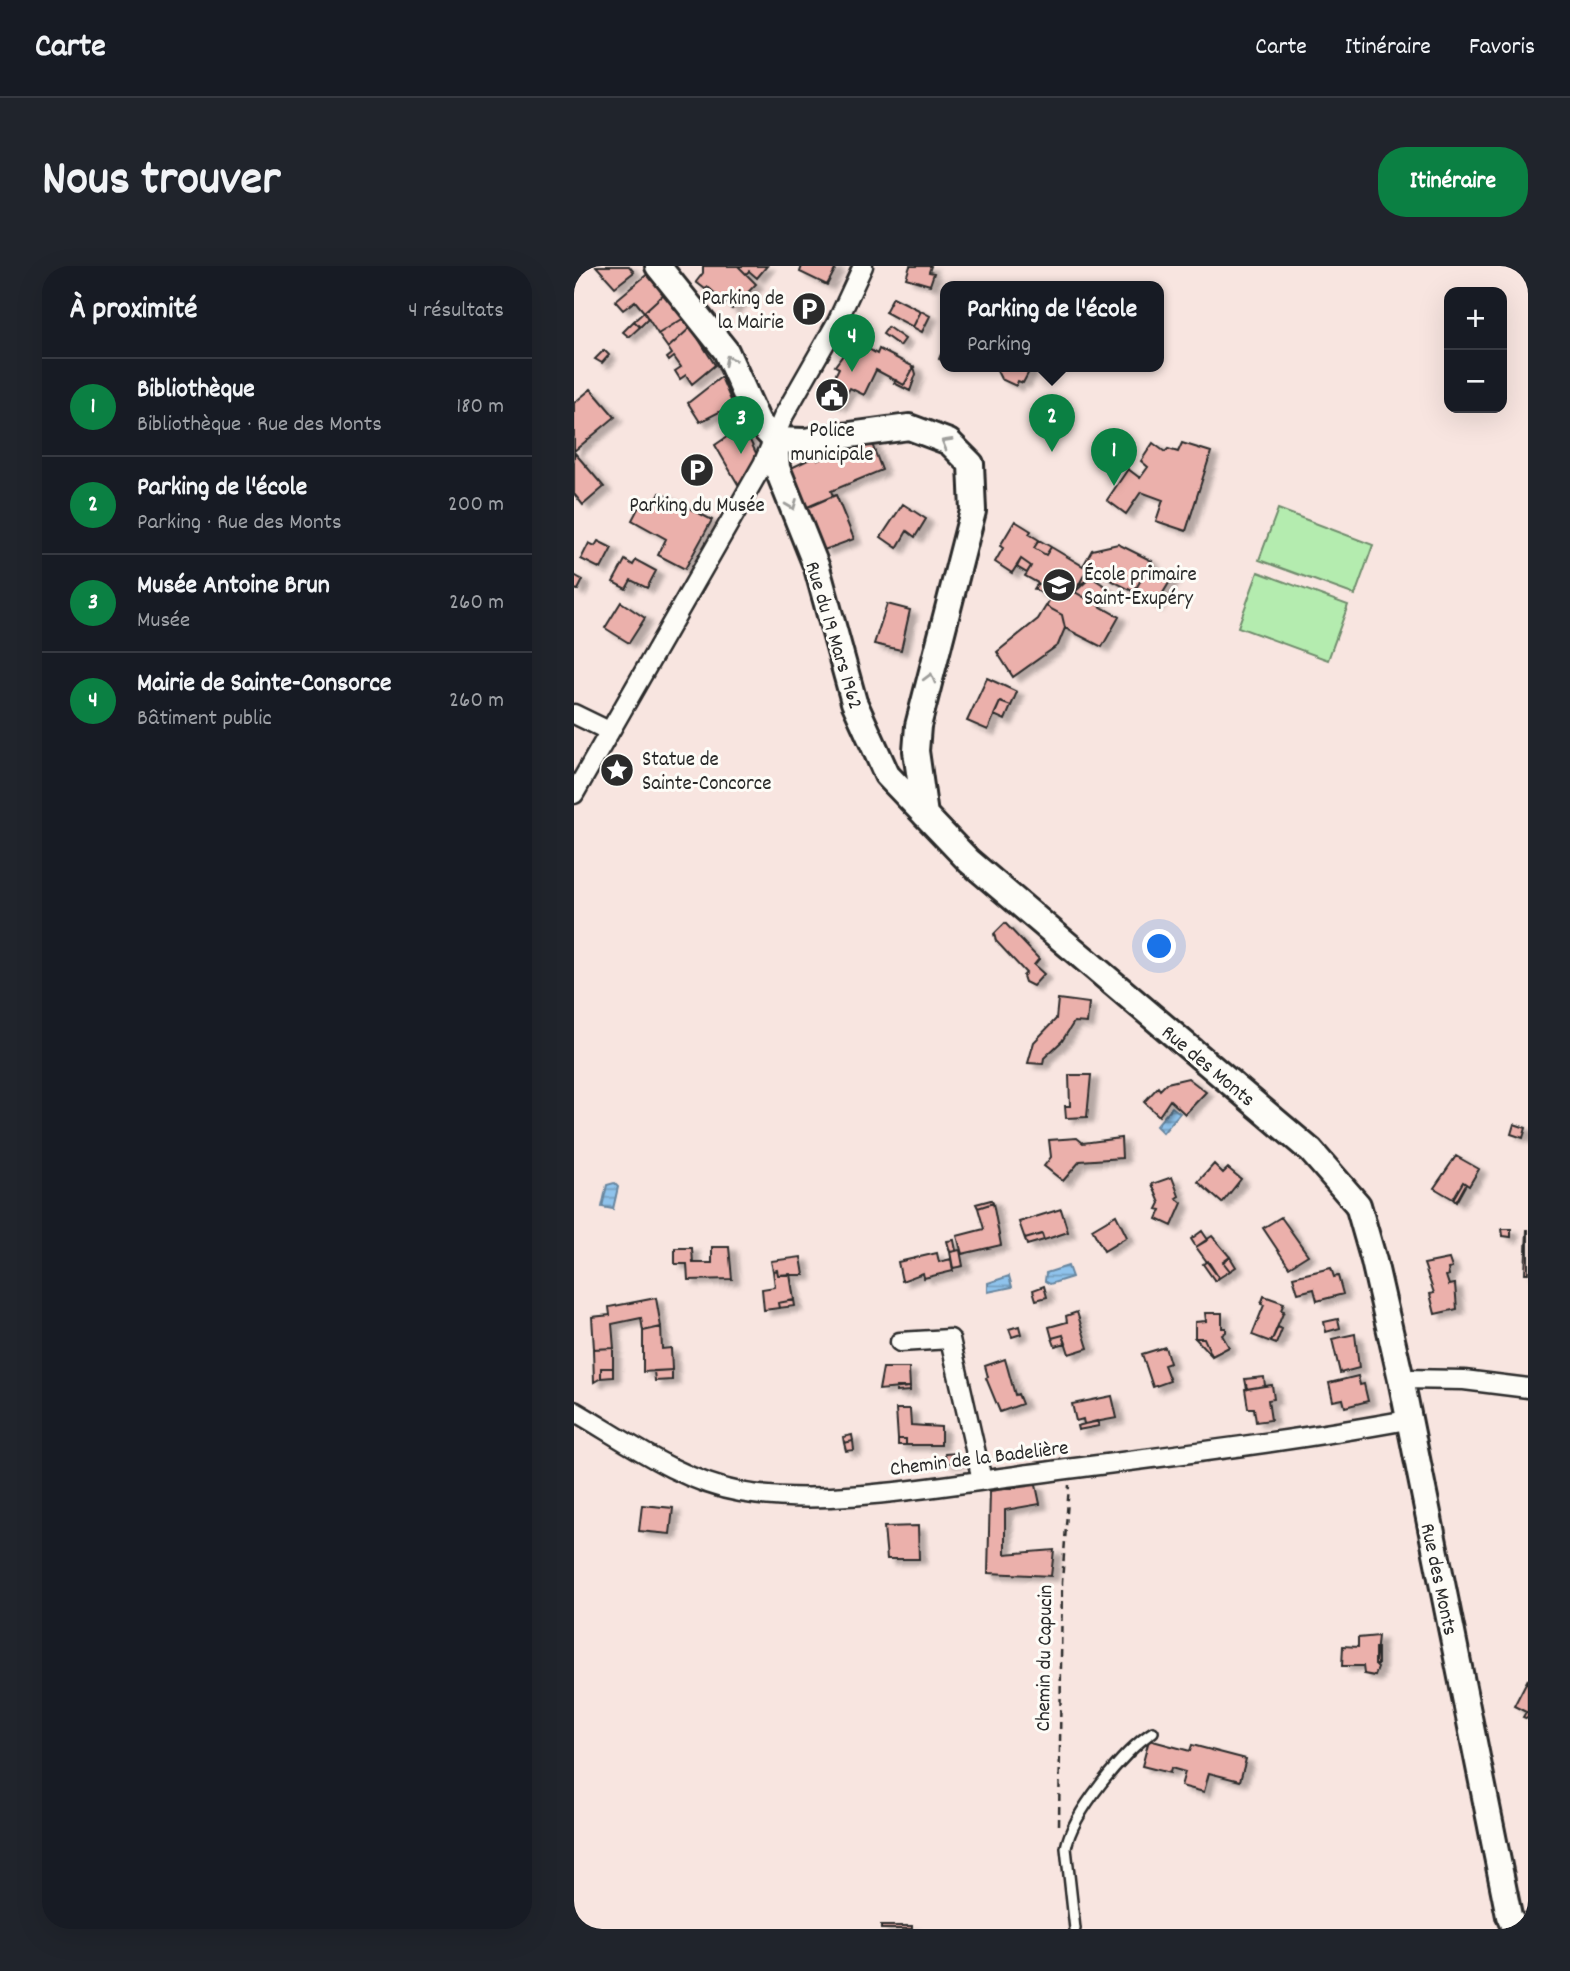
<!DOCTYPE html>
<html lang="fr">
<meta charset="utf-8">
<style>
body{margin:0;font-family:Dekko,sans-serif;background:#20242c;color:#f1f3f6}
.controls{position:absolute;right:21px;top:21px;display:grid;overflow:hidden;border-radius:14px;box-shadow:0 7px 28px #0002}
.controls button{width:63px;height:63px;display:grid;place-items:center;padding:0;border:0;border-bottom:2px solid #363941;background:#171b24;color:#f1f3f6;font:35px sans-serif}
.you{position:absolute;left:586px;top:681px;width:24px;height:24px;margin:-18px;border:5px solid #fff;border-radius:50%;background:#1a73e8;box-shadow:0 0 0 10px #1a73e833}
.badge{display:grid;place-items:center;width:46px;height:46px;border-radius:50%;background:#0b8043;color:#fff;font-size:23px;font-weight:700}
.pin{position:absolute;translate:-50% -58px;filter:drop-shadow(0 2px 4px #0008)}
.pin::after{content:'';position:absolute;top:37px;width:24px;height:21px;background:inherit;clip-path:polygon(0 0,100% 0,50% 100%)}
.popup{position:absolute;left:366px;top:15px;width:224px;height:91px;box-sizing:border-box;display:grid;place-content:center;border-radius:14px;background:#171b24;filter:drop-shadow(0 2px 5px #0005);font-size:23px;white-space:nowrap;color:#9ea1a6}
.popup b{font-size:26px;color:#f1f3f6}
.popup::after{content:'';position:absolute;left:50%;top:100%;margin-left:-14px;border:14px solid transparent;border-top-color:#171b24}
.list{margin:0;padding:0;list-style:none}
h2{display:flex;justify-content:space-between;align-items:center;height:91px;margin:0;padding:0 28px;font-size:30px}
h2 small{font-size:23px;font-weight:400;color:#9ea1a6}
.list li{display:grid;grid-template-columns:46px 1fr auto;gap:21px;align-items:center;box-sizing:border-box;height:98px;padding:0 28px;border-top:2px solid #363941}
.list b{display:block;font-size:26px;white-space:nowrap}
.list p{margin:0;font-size:23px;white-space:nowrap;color:#9ea1a6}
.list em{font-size:23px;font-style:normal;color:#9ea1a6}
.map{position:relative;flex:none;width:954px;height:1663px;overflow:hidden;border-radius:28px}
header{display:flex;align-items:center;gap:42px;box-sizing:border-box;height:98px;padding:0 35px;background:#171b24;border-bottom:2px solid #363941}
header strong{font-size:33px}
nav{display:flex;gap:38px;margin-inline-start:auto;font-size:24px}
.intro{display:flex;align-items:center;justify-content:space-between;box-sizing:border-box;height:168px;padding:0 42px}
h1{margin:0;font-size:49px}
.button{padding:18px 32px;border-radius:28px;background:#0b8043;color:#fff;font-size:24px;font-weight:700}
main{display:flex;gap:42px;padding:0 42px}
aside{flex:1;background:#171b24;border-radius:28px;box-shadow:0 7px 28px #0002}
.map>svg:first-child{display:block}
.grass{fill:#b4ecaf;stroke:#708c6d;stroke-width:2}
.water{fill:url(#water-rules);stroke:#67869f;stroke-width:2}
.building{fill:#ebb0ab;stroke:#2b2b2b;stroke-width:2;filter:url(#shadow)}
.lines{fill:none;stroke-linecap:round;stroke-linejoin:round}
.lane-casing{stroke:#2b2b2b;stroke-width:14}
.street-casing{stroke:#2b2b2b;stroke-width:23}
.secondary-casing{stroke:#2b2b2b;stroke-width:30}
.path{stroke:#2b2b2b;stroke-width:2.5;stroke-dasharray:7 5;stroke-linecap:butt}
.lane{stroke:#fdfcf7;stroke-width:9}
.street{stroke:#fdfcf7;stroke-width:18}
.secondary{stroke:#fdfcf7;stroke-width:24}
.oneway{stroke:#9e9e9b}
.labels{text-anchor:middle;stroke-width:6;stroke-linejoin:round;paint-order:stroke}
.poi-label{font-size:21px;fill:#2b2b2b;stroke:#fdfcf7}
.street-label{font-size:21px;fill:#2b2b2b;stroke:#fdfcf7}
</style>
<header>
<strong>Carte</strong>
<nav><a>Carte</a><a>Itinéraire</a><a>Favoris</a></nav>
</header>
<div class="intro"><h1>Nous trouver</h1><a class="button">Itinéraire</a></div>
<main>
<aside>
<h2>À proximité<small>4 résultats</small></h2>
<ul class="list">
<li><span class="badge">1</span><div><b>Bibliothèque</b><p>Bibliothèque · Rue des Monts</p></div><em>180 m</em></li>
<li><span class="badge">2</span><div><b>Parking de l'école</b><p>Parking · Rue des Monts</p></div><em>200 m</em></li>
<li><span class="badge">3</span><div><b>Musée Antoine Brun</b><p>Musée</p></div><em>260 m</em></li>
<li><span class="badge">4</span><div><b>Mairie de Sainte-Consorce</b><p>Bâtiment public</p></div><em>260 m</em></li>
</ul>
</aside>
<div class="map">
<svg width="954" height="1663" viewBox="0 0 954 1663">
<defs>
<pattern id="water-rules" width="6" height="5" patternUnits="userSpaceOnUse" patternTransform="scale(1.75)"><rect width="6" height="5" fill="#8fc3ec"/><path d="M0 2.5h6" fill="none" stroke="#759fbf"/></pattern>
<filter id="shadow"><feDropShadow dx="7" dy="4.5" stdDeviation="2" flood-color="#0004"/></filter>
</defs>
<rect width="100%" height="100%" fill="#f8e5e0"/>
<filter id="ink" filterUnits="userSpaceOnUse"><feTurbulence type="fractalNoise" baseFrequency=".0143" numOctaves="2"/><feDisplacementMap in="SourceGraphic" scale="14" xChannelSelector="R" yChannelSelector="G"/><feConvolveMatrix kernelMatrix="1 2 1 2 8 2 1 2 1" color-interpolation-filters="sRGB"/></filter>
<g filter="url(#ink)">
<path class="grass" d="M 704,243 L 799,279 L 781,329 L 685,294 Z
M 684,306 L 774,339 L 754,394 L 664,361 Z"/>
<path class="water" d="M 598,841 L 606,847 L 589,867 L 582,860 Z
M 40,917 L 44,921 L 39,943 L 28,941 L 33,919 Z
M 494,1000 L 498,1011 L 476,1018 L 471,1015 L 472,1007 Z
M 435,1010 L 438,1021 L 414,1026 L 414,1017 Z"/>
<path class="building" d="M 22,0 L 55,0 L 60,6 L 41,21 Z
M 129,0 L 164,0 L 182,18 L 158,43 L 134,21 L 131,23 L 122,16 L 129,7 Z
M 164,0 L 193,0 L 183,12 L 175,5 L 172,8 Z
M 228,0 L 263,0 L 253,19 L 226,6 Z
M 336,0 L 357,0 L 355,6 L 360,7 L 356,19 L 332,12 Z
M 76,6 L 92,26 L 70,46 L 61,35 L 49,44 L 41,35 Z
M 92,26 L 110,52 L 84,68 L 70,46 Z
M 319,31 L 347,45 L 339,61 L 311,46 Z
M 347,45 L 356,50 L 348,66 L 339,61 Z
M 70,46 L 74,53 L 66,61 L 60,55 Z
M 110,52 L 117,61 L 94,82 L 84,68 Z
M 60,55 L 66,61 L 55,71 L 49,66 Z
M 117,61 L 141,99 L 118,118 L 112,109 L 106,113 L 101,105 L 107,101 L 100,91 L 95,95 L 93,92 L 98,88 L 94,82 Z
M 314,61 L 331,73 L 326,80 L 309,68 Z
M 280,74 L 303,88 L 305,83 L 340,101 L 330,119 L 302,104 L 290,129 L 276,122 L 266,140 L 250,132 L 265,102 L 261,100 Z
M 371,78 L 371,96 L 365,93 Z
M 30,84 L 35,89 L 28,97 L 21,93 Z
M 425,100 L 458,100 L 449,117 L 444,115 L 442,120 L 427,113 L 423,105 Z
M 340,101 L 342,108 L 336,125 L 320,117 L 322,114 L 330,119 Z
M 147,111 L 159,139 L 126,156 L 114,137 Z
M 17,123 L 41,151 L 0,185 L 0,137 Z
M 169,160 L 183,189 L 165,220 L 141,179 Z
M 296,173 L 308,204 L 257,225 L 259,230 L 231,242 L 215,203 L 242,190 L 244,194 Z
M 579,177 L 591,186 L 594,183 L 604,186 L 608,177 L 637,186 L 612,265 L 582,255 L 589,234 L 567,226 L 552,248 L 533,234 L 554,203 L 566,212 L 574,201 L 567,195 Z
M 0,186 L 30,221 L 9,239 L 0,228 Z
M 86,227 L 138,254 L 111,303 L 84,289 L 92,273 L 58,254 L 69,233 L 80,239 Z
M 262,229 L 280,273 L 250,284 L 232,242 Z
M 329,238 L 352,253 L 341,271 L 333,265 L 323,282 L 307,271 Z
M 441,255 L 457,265 L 455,268 L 465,274 L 460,282 L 472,289 L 477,281 L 509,300 L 518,284 L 544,278 L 578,295 L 560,326 L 514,302 L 501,326 L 545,351 L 528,381 L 491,362 L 488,349 L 472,340 L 480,326 L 451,310 L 457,300 L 447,293 L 438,307 L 421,296 L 429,282 L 426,280 Z
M 465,274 L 477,281 L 472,289 L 460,282 Z
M 24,275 L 38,282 L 27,303 L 7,293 L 15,277 L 21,280 Z
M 447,293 L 457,300 L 453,307 L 443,301 Z
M 51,294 L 59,299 L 62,294 L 82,305 L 73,322 L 57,314 L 52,323 L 39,316 Z
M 576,298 L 598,312 L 581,340 L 560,326 Z
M 514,302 L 518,305 L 517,311 L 504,320 Z
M 0,309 L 9,314 L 4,324 L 0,323 Z
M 517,311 L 534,322 L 522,338 L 501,326 Z
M 464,317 L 480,326 L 476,332 L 460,323 Z
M 47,336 L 71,352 L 55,377 L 31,362 Z
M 313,338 L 336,344 L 327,384 L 300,378 Z
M 472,340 L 488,349 L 491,362 L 484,379 L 439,411 L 423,386 L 464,353 Z
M 413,412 L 443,426 L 437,440 L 426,436 L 414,464 L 393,455 Z
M 426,436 L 437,440 L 431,454 L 420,449 Z
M 431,657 L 465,693 L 460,699 L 470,708 L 459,720 L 451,716 L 449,710 L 452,707 L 422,675 L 420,668 Z
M 484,733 L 515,737 L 513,757 L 500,756 L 488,775 L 470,792 L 469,798 L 454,797 L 460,776 L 482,753 Z
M 495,809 L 517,809 L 513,851 L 492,852 L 491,840 L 496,840 Z
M 614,812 L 632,826 L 611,848 L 596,834 L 585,850 L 570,836 L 584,821 L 586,824 L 593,817 Z
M 940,858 L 952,862 L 949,872 L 937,868 Z
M 503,872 L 509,877 L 547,872 L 548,892 L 506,895 L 489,915 L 470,900 L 477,891 L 475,874 Z
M 882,890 L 905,903 L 895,920 L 889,916 L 879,933 L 860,922 Z
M 640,898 L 649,907 L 654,902 L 667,913 L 648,937 L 624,916 Z
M 598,911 L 605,930 L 602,932 L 608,937 L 598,960 L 583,953 L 587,944 L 583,943 L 586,937 L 578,918 Z
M 889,916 L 892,918 L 882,936 L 879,933 Z
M 417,934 L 419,937 L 404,942 L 402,938 Z
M 419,937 L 427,979 L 388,988 L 383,970 L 410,963 L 404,942 Z
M 487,943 L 494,966 L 470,974 L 468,968 L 451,973 L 445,956 Z
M 542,949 L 553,971 L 530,985 L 518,963 Z
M 707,951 L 734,989 L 715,1001 L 689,962 Z
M 928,963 L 937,963 L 937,971 L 929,970 Z
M 953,964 L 954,964 L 954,1007 L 951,1007 Z
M 628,965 L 634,974 L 622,981 L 617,973 Z
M 468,968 L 470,974 L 453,979 L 451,973 Z
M 638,970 L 656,991 L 649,996 L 656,1005 L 645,1012 L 622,981 Z
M 380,974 L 382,985 L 376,986 L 373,975 Z
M 138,981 L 155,981 L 158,1013 L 114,1014 L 113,998 L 101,998 L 101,982 L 118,982 L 119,997 L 138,997 Z
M 386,984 L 389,1000 L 379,1002 L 376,986 Z
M 363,987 L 365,996 L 377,993 L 379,1005 L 350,1012 L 349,1007 L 328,1015 L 324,996 Z
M 227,991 L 230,1009 L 204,1009 L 203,1004 L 199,1005 L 197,995 Z
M 656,991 L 662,1001 L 656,1005 L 649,996 Z
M 875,993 L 878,1002 L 874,1003 L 875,1009 L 872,1010 L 875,1019 L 881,1018 L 883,1043 L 861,1048 L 856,1028 L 860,1027 L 850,998 Z
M 634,995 L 645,1012 L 641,1015 L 629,998 Z
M 757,1002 L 760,1011 L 764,1010 L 769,1028 L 743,1035 L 740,1023 L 724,1027 L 719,1011 Z
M 203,1004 L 204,1009 L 216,1008 L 220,1034 L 204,1037 L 205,1042 L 190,1044 L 188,1023 L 201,1021 L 199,1005 Z
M 470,1020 L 473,1031 L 462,1034 L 459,1024 Z
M 690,1030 L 710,1037 L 707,1044 L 710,1045 L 697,1076 L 678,1069 L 690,1039 L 687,1038 Z
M 82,1032 L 87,1061 L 69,1065 L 67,1052 L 38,1058 L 40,1082 L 20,1083 L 18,1051 L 36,1049 L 35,1041 Z
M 220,1034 L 221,1040 L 205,1042 L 204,1037 Z
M 503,1046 L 514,1082 L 495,1088 L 489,1069 L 478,1072 L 475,1061 L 493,1056 L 492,1050 Z
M 631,1047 L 648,1047 L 648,1062 L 652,1062 L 652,1066 L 648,1069 L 655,1081 L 638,1090 L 630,1072 L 621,1072 L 621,1056 L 632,1055 Z
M 764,1053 L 766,1062 L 752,1066 L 750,1056 Z
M 445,1060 L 447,1068 L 438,1071 L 435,1063 Z
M 87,1061 L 88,1083 L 97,1082 L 98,1104 L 69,1106 L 69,1065 Z
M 704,1061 L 708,1063 L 702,1078 L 697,1076 Z
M 781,1068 L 785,1102 L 766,1107 L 758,1073 Z
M 489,1069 L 492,1077 L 481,1080 L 478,1072 Z
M 621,1072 L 630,1072 L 638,1090 Z
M 591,1081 L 596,1097 L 590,1099 L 596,1115 L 579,1121 L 568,1088 Z
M 39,1082 L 39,1102 L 27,1102 L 27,1112 L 20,1116 L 19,1083 Z
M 431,1093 L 441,1129 L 444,1128 L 448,1138 L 426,1146 L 412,1112 L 414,1111 L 411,1100 Z
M 27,1102 L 39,1102 L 39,1111 L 27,1112 Z
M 309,1102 L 335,1102 L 336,1121 L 305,1124 Z
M 98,1104 L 98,1114 L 81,1115 L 80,1105 Z
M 784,1110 L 786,1119 L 790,1118 L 794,1135 L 771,1141 L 769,1133 L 759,1135 L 755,1117 Z
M 690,1111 L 691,1120 L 673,1123 L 671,1113 Z
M 698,1119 L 700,1133 L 694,1134 L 697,1154 L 682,1156 L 680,1142 L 674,1142 L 671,1123 Z
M 322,1121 L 336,1121 L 336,1125 L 322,1126 Z
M 538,1130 L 543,1152 L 510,1158 L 509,1153 L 502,1155 L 498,1138 Z
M 322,1143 L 336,1143 L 337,1159 L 367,1161 L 367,1179 L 332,1179 L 332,1173 L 324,1173 Z
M 523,1155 L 525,1160 L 504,1164 L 503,1160 Z
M 278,1169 L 279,1175 L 270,1177 L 269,1171 Z
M 324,1173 L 332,1173 L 332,1179 L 324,1179 Z
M 279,1175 L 280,1184 L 272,1185 L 270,1177 Z
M 384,1187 L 385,1196 L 372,1197 L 371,1188 Z
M 462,1219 L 466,1238 L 431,1244 L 431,1288 L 480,1284 L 477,1310 L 414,1307 L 416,1225 Z
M 68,1239 L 99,1242 L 96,1268 L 65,1265 Z
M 344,1260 L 345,1293 L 313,1293 L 310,1261 Z
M 804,1370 L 801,1399 L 804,1402 L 801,1410 L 790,1408 L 789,1400 L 768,1400 L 769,1380 L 784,1381 L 784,1372 Z
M 801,1382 L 804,1382 L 804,1399 L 801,1399 Z
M 954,1413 L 954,1453 L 949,1451 L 952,1446 L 940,1440 Z
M 575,1474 L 616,1485 L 618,1479 L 672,1493 L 666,1515 L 635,1507 L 630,1526 L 607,1520 L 611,1506 L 597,1502 L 596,1507 L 568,1500 Z
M 307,1660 L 338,1660 L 338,1663 L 307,1663 Z"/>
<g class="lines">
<g class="lane-casing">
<path id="lane" d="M 501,1663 L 492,1582 C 498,1548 550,1484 579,1466"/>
</g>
<g class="street-casing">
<path id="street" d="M 0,448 L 35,465
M 0,528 L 189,198 L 210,149 L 263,56 L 289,0
M 326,1076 L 376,1073 L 408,1214
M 827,1113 L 890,1114 L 954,1122
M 0,1145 C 52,1175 106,1215 166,1226 C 251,1242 369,1219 456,1208 C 582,1191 708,1177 833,1154"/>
</g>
<g class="secondary-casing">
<path id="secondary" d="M 84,0 L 152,85 L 184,156 L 201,174
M 201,174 L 203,202 L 243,302 L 280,436 L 313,509 L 395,595 L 737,885 L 784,939 L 800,995 L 827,1113 L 935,1650 L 941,1663
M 201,174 L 231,175 L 335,161 L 375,176 L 397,198 L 399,245 L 344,460 L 342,485 L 351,549"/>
</g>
<path class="path" d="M 485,1559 L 488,1316 L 495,1219"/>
<use href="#lane" class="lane"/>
<use href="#street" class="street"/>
<use href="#secondary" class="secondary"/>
</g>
<defs><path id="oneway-chevron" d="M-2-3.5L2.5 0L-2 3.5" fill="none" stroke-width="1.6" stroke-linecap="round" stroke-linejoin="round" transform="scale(1.75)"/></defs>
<g class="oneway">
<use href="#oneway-chevron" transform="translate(155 94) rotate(-116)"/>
<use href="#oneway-chevron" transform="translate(372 177) rotate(-150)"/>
<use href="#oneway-chevron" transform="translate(218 239) rotate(68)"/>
<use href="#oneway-chevron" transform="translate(356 412) rotate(-75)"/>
</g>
</g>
<defs>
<g id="parking-disc" transform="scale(1.75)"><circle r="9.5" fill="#2b2b2b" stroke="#fdfcf7"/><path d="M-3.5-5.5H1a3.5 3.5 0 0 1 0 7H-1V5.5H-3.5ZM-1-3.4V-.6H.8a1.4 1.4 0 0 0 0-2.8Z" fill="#fff"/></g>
<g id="civic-disc" transform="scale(1.75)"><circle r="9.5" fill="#2b2b2b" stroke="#fdfcf7"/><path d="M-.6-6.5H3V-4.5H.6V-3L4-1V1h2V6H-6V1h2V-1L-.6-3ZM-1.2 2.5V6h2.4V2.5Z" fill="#fff"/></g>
<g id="school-disc" transform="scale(1.75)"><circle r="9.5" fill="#2b2b2b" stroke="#fdfcf7"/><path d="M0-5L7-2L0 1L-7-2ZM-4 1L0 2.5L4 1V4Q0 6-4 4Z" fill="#fff"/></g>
<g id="sight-disc" transform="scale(1.75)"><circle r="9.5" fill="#2b2b2b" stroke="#fdfcf7"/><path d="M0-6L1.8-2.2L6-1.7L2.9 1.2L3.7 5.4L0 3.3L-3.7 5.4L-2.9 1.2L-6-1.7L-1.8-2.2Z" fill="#fff"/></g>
</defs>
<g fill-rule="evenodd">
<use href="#parking-disc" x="235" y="43"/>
<use href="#civic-disc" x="258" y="129"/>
<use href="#parking-disc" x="123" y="204"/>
<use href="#school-disc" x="485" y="319"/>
<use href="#sight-disc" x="43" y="504"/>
</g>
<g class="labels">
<g class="poi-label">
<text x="210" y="38" text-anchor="end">Parking de<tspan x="210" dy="24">la Mairie</tspan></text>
<text x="258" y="170">Police<tspan x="258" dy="24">municipale</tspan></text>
<text x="123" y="245">Parking du Musée</text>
<text x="510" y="314" text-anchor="start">École primaire<tspan x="510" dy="24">Saint-Exupéry</tspan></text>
<text x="68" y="499" text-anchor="start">Statue de<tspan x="68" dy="24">Sainte-Concorce</tspan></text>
</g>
<g class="street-label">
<text transform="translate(261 369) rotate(73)" y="7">Rue du 19 Mars 1962</text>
<text transform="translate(635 799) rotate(40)" y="7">Rue des Monts</text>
<text transform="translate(405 1191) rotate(-7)" y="7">Chemin de la Badelière</text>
<text transform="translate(866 1313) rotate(78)" y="7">Rue des Monts</text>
<text transform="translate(469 1392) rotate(-89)" y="7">Chemin du Capucin</text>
</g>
</g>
</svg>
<div class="controls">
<button>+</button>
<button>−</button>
</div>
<div class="you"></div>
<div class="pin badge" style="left:540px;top:220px">1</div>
<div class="pin badge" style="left:478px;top:186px">2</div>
<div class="popup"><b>Parking de l'école</b>Parking</div>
<div class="pin badge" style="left:167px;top:188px">3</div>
<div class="pin badge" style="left:278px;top:106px">4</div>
</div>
</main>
